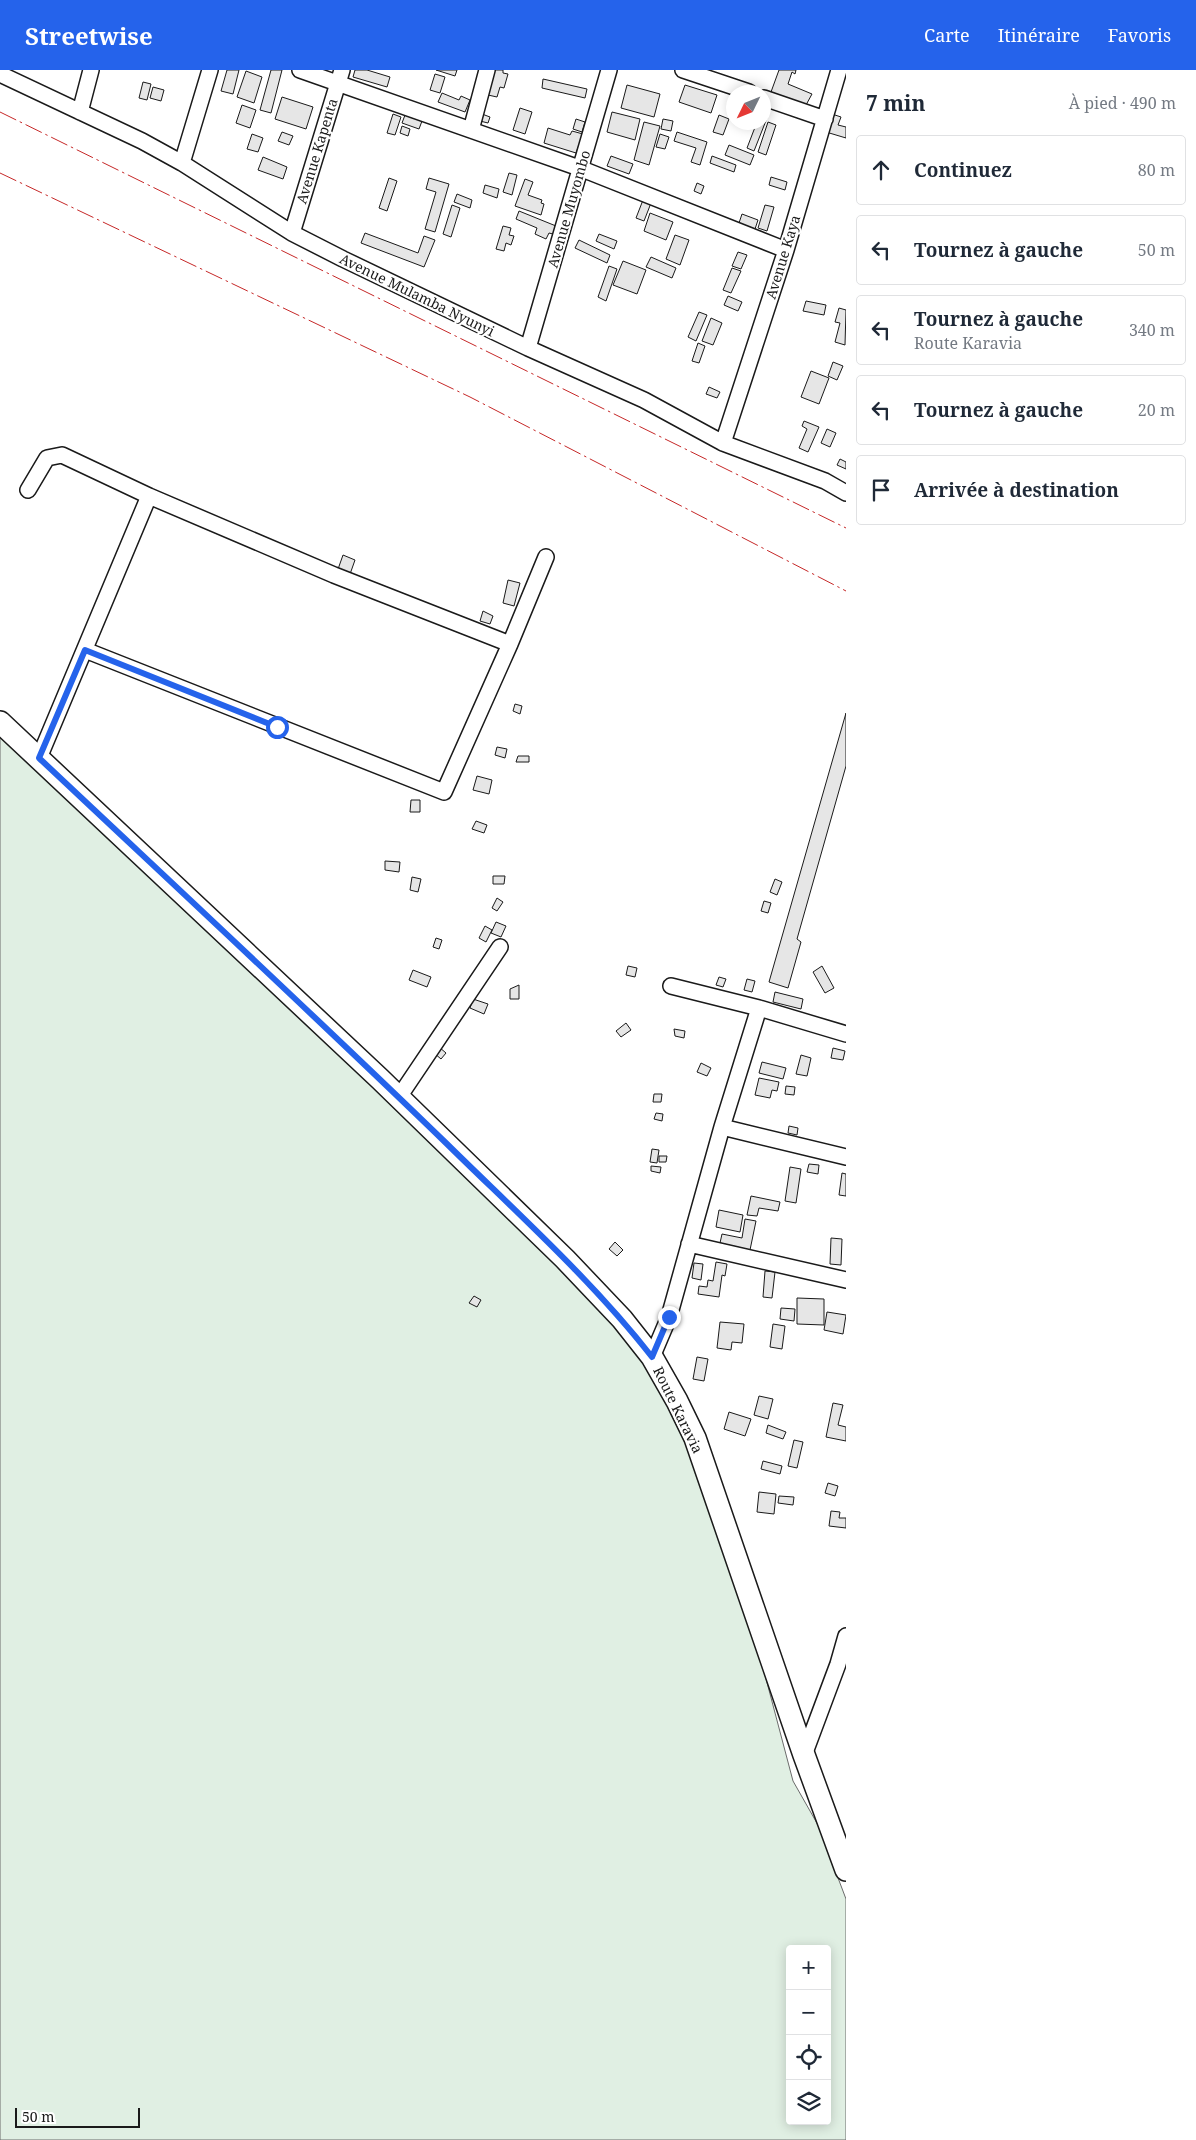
<!DOCTYPE html>
<html lang="fr">
<meta charset="utf-8">
<style>
body{margin:0;font-family:"Noto Serif",serif;background:#f2f2f3;color:#1f2937}
.controls{position:absolute;right:15px;bottom:15px;display:grid;overflow:hidden;border-radius:5px;box-shadow:0 2px 12px #0003}
.controls button{width:45px;height:45px;display:grid;place-items:center;padding:0;border:0;border-bottom:1px solid #e0e1e3;background:#fff;color:#1f2937;font:25px sans-serif}
.compass{position:absolute;left:726px;top:15px;width:45px;height:45px;border-radius:50%;background:#fff;box-shadow:0 2px 12px #0003;rotate:227deg}
.scale{position:absolute;left:15px;bottom:12px;width:125px;box-sizing:border-box;padding-left:5px;border:2px solid #1a1a1a;border-top:0;font-size:14px;line-height:18px;white-space:nowrap;color:#1a1a1a;-webkit-text-stroke:4px #fff;paint-order:stroke}
.stop{position:absolute;width:15px;height:15px;margin:-11px;border:4px solid #2563eb;border-radius:50%;background:#fff}
.stop.end{background:#2563eb;border-color:#fff;box-shadow:0 1px 5px #0008}
.list{margin:0;padding:0;list-style:none}
h2{display:flex;justify-content:space-between;align-items:center;height:65px;margin:0;padding:0 20px;font-size:21px}
h2 small{font-size:16px;font-weight:400;color:#747a83}
.list li{display:grid;grid-template-columns:32px 1fr auto;gap:15px;align-items:center;box-sizing:border-box;height:70px;margin:0 10px 10px;padding:0 10px;border:1px solid #e0e1e3;border-radius:5px}
.list b{display:block;font-size:19px;white-space:nowrap}
.list p{margin:0;font-size:16px;white-space:nowrap;color:#747a83}
.list em{font-size:16px;font-style:normal;color:#747a83}
.icon{flex:none;width:28px;height:28px;fill:none;stroke:currentColor;stroke-width:2;stroke-linecap:round;stroke-linejoin:round}
.map{position:relative;flex:none;width:846px;height:2070px;overflow:hidden}
header{display:flex;align-items:center;gap:30px;box-sizing:border-box;height:70px;padding:0 25px;background:#2563eb;color:#fff}
header strong{font-size:24px}
nav{display:flex;gap:28px;margin-inline-start:auto;font-size:18px}
main{display:flex}
aside{flex:1;background:#fff}
.map>svg:first-child{display:block}
.green{fill:#e0efe3;stroke:#6a6a6a;fill-rule:evenodd}
.building{fill:#e6e6e6;stroke:#1a1a1a}
.lines{fill:none;stroke-linecap:round;stroke-linejoin:round}
.street-casing{stroke:#1a1a1a;stroke-width:18}
.secondary-casing{stroke:#1a1a1a;stroke-width:24}
.street{stroke:#fff;stroke-width:15}
.secondary{stroke:#fff;stroke-width:21}
.power{stroke:#c62828;stroke-width:1;stroke-dasharray:18 4 2.5 4;stroke-linecap:butt}
.route{stroke:#2563eb;stroke-width:6}
.labels{text-anchor:middle;stroke-width:4;stroke-linejoin:round;paint-order:stroke}
.street-label{font-size:14px;fill:#1a1a1a;stroke:#fff}
</style>
<header>
<strong>Streetwise</strong>
<nav><a>Carte</a><a>Itinéraire</a><a>Favoris</a></nav>
</header>
<main>
<div class="map">
<svg width="846" height="2070" viewBox="0 0 846 2070">
<rect width="100%" height="100%" fill="#fff"/>
<path class="green" d="M 0,660 L 545,1180 L 630,1272 L 679,1354 L 722,1472 L 765,1605 L 793,1711 L 818,1755 L 846,1829 L 846,2070 L 0,2070 ZM 790,1879 L 827,1879 L 827,2051 L 790,2051 Z"/>
<path class="building" d="M 227,0 L 239,0 L 233,24 L 221,21 Z
M 271,0 L 282,0 L 271,43 L 260,40 Z
M 355,0 L 367,0 L 390,7 L 387,17 L 353,7 Z
M 436,0 L 457,0 L 455,6 Z
M 494,0 L 503,0 L 503,3 L 508,4 L 504,18 L 500,17 L 497,27 L 488,25 Z
M 779,0 L 796,0 L 795,4 L 792,2 L 788,14 L 812,24 L 806,35 L 771,22 Z
M 246,1 L 262,7 L 254,33 L 237,27 Z
M 435,4 L 445,7 L 440,23 L 430,20 Z
M 543,9 L 587,19 L 585,28 L 542,18 Z
M 143,12 L 151,14 L 147,30 L 139,28 Z
M 627,15 L 660,24 L 654,47 L 621,38 Z
M 685,15 L 717,25 L 711,43 L 679,32 Z
M 153,17 L 164,20 L 161,31 L 150,28 Z
M 442,23 L 459,30 L 461,26 L 470,30 L 465,42 L 438,32 Z
M 282,27 L 313,37 L 306,59 L 275,49 Z
M 242,35 L 256,40 L 250,58 L 236,53 Z
M 520,38 L 532,42 L 525,64 L 513,60 Z
M 764,41 L 769,43 L 754,81 L 747,78 L 757,52 L 764,52 Z
M 612,42 L 640,49 L 635,70 L 607,62 Z
M 393,44 L 401,47 L 395,65 L 387,63 Z
M 482,44 L 490,47 L 488,53 L 480,51 Z
M 832,44 L 841,47 L 838,55 L 846,57 L 846,68 L 826,62 Z
M 405,45 L 422,51 L 419,59 L 402,53 Z
M 719,45 L 729,49 L 723,65 L 713,62 Z
M 576,49 L 585,52 L 582,62 L 573,59 Z
M 663,49 L 673,51 L 671,61 L 661,59 Z
M 644,52 L 660,56 L 649,95 L 634,90 Z
M 768,52 L 776,55 L 766,85 L 758,82 Z
M 402,56 L 410,59 L 408,66 L 400,63 Z
M 548,58 L 570,65 L 572,61 L 583,64 L 576,83 L 544,73 Z
M 282,62 L 293,66 L 289,75 L 278,71 Z
M 677,62 L 707,72 L 700,95 L 691,92 L 696,78 L 674,71 Z
M 252,64 L 263,68 L 258,82 L 247,79 Z
M 660,64 L 669,67 L 665,79 L 656,77 Z
M 729,75 L 754,85 L 750,95 L 725,85 Z
M 611,86 L 633,94 L 629,104 L 607,96 Z
M 712,86 L 736,95 L 734,102 L 710,93 Z
M 263,87 L 287,97 L 283,109 L 258,100 Z
M 509,103 L 517,105 L 512,125 L 503,122 Z
M 771,107 L 787,112 L 785,120 L 769,115 Z
M 389,108 L 397,111 L 387,141 L 379,138 Z
M 429,108 L 449,114 L 435,162 L 425,159 L 436,122 L 426,119 Z
M 525,109 L 533,112 L 528,125 L 542,130 L 541,133 L 544,134 L 541,145 L 515,136 Z
M 697,113 L 704,116 L 701,124 L 694,121 Z
M 485,115 L 499,119 L 497,128 L 483,123 Z
M 457,124 L 472,130 L 470,138 L 454,132 Z
M 643,130 L 651,133 L 644,151 L 636,148 Z
M 452,135 L 460,138 L 451,167 L 443,164 Z
M 765,135 L 774,137 L 767,161 L 758,158 Z
M 519,141 L 556,156 L 553,164 L 549,163 L 546,169 L 535,164 L 537,158 L 516,149 Z
M 650,143 L 673,152 L 666,170 L 644,161 Z
M 742,144 L 758,150 L 755,159 L 739,153 Z
M 503,156 L 511,158 L 509,165 L 514,166 L 511,175 L 506,173 L 504,181 L 496,179 Z
M 365,163 L 418,183 L 424,166 L 435,170 L 424,197 L 361,173 Z
M 599,164 L 617,171 L 614,179 L 596,171 Z
M 675,165 L 689,170 L 680,195 L 666,189 Z
M 579,170 L 610,185 L 607,193 L 575,178 Z
M 738,182 L 747,185 L 741,199 L 732,196 Z
M 651,187 L 676,198 L 672,208 L 646,197 Z
M 623,191 L 646,200 L 637,224 L 613,215 Z
M 609,196 L 617,199 L 606,231 L 598,227 Z
M 732,198 L 741,201 L 731,223 L 723,220 Z
M 728,226 L 742,232 L 738,241 L 724,235 Z
M 806,231 L 826,235 L 824,245 L 803,241 Z
M 839,238 L 846,240 L 845,275 L 835,272 L 840,253 L 835,252 Z
M 699,242 L 707,245 L 696,271 L 688,267 Z
M 711,248 L 722,253 L 713,275 L 702,271 Z
M 698,273 L 705,276 L 699,293 L 692,291 Z
M 833,292 L 843,296 L 837,310 L 828,306 Z
M 811,301 L 829,308 L 819,334 L 801,327 Z
M 709,317 L 720,322 L 717,328 L 706,324 Z
M 804,351 L 819,357 L 808,382 L 799,378 L 807,359 L 802,356 Z
M 827,359 L 836,363 L 830,377 L 821,373 Z
M 840,389 L 846,392 L 846,399 L 837,395 Z
M 343,485 L 355,490 L 349,507 L 337,502 Z
M 508,510 L 520,513 L 514,536 L 503,533 Z
M 483,541 L 493,546 L 490,554 L 480,551 Z
M 515,634 L 522,636 L 520,644 L 513,641 Z
M 846,643 L 846,696 L 797,869 L 801,872 L 788,918 L 769,912 Z
M 497,677 L 507,679 L 505,688 L 495,685 Z
M 518,686 L 529,686 L 529,692 L 516,692 Z
M 477,706 L 492,710 L 489,724 L 473,720 Z
M 411,730 L 420,730 L 420,742 L 410,742 Z
M 476,751 L 487,755 L 484,763 L 472,759 Z
M 385,791 L 400,792 L 399,802 L 385,800 Z
M 493,806 L 505,806 L 504,814 L 493,814 Z
M 412,807 L 421,809 L 418,822 L 410,820 Z
M 775,809 L 782,812 L 777,825 L 770,822 Z
M 497,828 L 503,832 L 497,841 L 492,838 Z
M 764,831 L 771,833 L 768,843 L 761,841 Z
M 496,852 L 506,856 L 501,867 L 491,863 Z
M 485,856 L 492,860 L 486,872 L 479,868 Z
M 436,868 L 442,870 L 439,879 L 433,877 Z
M 628,896 L 637,898 L 635,907 L 626,905 Z
M 822,896 L 834,918 L 825,923 L 813,902 Z
M 413,900 L 431,907 L 427,917 L 409,910 Z
M 719,907 L 726,909 L 723,917 L 716,915 Z
M 747,909 L 755,911 L 752,922 L 744,920 Z
M 519,915 L 519,929 L 510,929 L 510,919 Z
M 775,922 L 803,929 L 801,939 L 773,932 Z
M 473,929 L 488,934 L 484,944 L 470,938 Z
M 626,953 L 631,960 L 621,967 L 616,961 Z
M 674,959 L 685,961 L 684,968 L 675,966 Z
M 439,977 L 446,983 L 441,989 L 434,983 Z
M 833,978 L 845,981 L 843,990 L 831,988 Z
M 801,985 L 811,988 L 807,1006 L 796,1004 Z
M 762,992 L 786,998 L 783,1009 L 759,1003 Z
M 701,993 L 711,998 L 707,1006 L 697,1002 Z
M 759,1008 L 779,1012 L 777,1021 L 772,1020 L 770,1028 L 755,1025 Z
M 786,1016 L 795,1017 L 794,1025 L 785,1024 Z
M 654,1024 L 662,1024 L 661,1032 L 653,1032 Z
M 656,1043 L 663,1044 L 662,1051 L 654,1049 Z
M 789,1056 L 798,1058 L 797,1065 L 788,1063 Z
M 652,1079 L 659,1080 L 657,1093 L 650,1092 Z
M 659,1086 L 667,1086 L 666,1092 L 659,1092 Z
M 809,1094 L 819,1095 L 818,1104 L 807,1102 Z
M 651,1096 L 661,1097 L 660,1103 L 651,1101 Z
M 790,1097 L 801,1099 L 796,1133 L 785,1131 Z
M 842,1103 L 846,1104 L 846,1126 L 839,1125 Z
M 751,1126 L 780,1132 L 778,1141 L 759,1138 L 757,1146 L 747,1145 Z
M 719,1140 L 743,1145 L 740,1162 L 716,1157 Z
M 745,1149 L 756,1151 L 750,1180 L 720,1173 L 722,1164 L 742,1168 Z
M 831,1168 L 842,1169 L 841,1195 L 830,1194 Z
M 615,1172 L 623,1180 L 617,1186 L 609,1179 Z
M 716,1192 L 727,1194 L 725,1206 L 722,1205 L 719,1227 L 698,1224 L 699,1216 L 707,1217 L 708,1210 L 713,1211 Z
M 694,1193 L 703,1194 L 701,1210 L 692,1208 Z
M 765,1201 L 775,1202 L 772,1228 L 763,1227 Z
M 474,1226 L 481,1230 L 477,1237 L 469,1233 Z
M 797,1228 L 824,1229 L 824,1255 L 797,1254 Z
M 781,1238 L 795,1239 L 794,1251 L 780,1249 Z
M 827,1242 L 846,1245 L 843,1264 L 824,1260 Z
M 720,1252 L 744,1254 L 742,1273 L 732,1272 L 731,1280 L 717,1278 Z
M 773,1254 L 785,1256 L 782,1279 L 770,1277 Z
M 697,1287 L 708,1289 L 704,1311 L 693,1309 Z
M 759,1326 L 773,1329 L 768,1349 L 754,1345 Z
M 833,1333 L 843,1335 L 838,1355 L 846,1357 L 846,1371 L 826,1367 Z
M 729,1342 L 751,1349 L 745,1366 L 724,1359 Z
M 768,1355 L 786,1362 L 783,1369 L 766,1363 Z
M 794,1370 L 803,1372 L 797,1398 L 788,1396 Z
M 763,1391 L 782,1396 L 780,1404 L 761,1399 Z
M 828,1413 L 838,1416 L 835,1426 L 825,1423 Z
M 759,1422 L 776,1424 L 774,1444 L 757,1442 Z
M 779,1426 L 794,1427 L 793,1435 L 778,1433 Z
M 831,1441 L 840,1442 L 839,1448 L 846,1448 L 846,1458 L 829,1456 Z"/>
<g class="lines">
<g class="street-casing">
<path id="street" d="M 300,0 L 582,99 L 786,180
M 683,0 L 749,22
M 0,4 L 142,71 L 182,93 L 292,163 L 343,189 L 528,278 L 644,330 L 723,373 L 825,411 L 846,423
M 764,28 L 825,49
M 80,42 L 91,0
M 471,60 L 487,0
M 182,93 L 210,0
M 292,163 L 342,0
M 528,278 L 609,0
M 723,373 L 786,180 L 839,0
M 28,420 L 47,388 L 62,385 L 149,426
M 85,580 L 444,722 L 510,574 L 546,487
M 39,688 L 149,426 L 334,505 L 510,574
M 671,916 L 759,938 L 846,964
M 399,1027 L 500,877
M 722,1057 L 846,1087
M 689,1174 L 846,1210
M 652,1287 L 669,1247 L 722,1057 L 759,938
M 804,1685 L 838,1594 L 846,1566"/>
</g>
<g class="secondary-casing">
<path id="secondary" d="M 0,652 L 380,1009 L 565,1189 L 622,1249 L 652,1287 L 677,1331 L 695,1368 L 804,1685 L 846,1800"/>
</g>
<use href="#street" class="street"/>
<use href="#secondary" class="secondary"/>
<path class="power" d="M 0,42 L 846,458
M 0,103 L 470,327 L 846,521"/>
</g>
<g class="lines">
<path class="route" d="M 277,657 L 85,580 L 39,688 C 175,816 312,943 446,1073 C 516,1142 591,1209 652,1287 L 669,1247"/>
</g>
<g class="labels">
<g class="street-label">
<text transform="translate(317 81) rotate(-73)" y="5">Avenue Kapenta</text>
<text transform="translate(569 139) rotate(-74)" y="5">Avenue Muyombo</text>
<text transform="translate(783 187) rotate(-73)" y="5">Avenue Kaya</text>
<text transform="translate(417 225) rotate(26)" y="5">Avenue Mulamba Nyunyi</text>
<text transform="translate(678 1340) rotate(64)" y="5">Route Karavia</text>
</g>
</g>
</svg>
<div class="controls">
<button>+</button>
<button>−</button>
<button><svg class="icon" aria-label="locate" viewBox="0 0 24 24"><circle cx="12" cy="12" r="6"/><path d="M12 2v4M12 18v4M2 12h4M18 12h4"/></svg></button>
<button><svg class="icon" aria-label="layers" viewBox="0 0 24 24"><path d="M12 4l9 5-9 5-9-5zM3 14l9 5 9-5"/></svg></button>
</div>
<svg class="compass" viewBox="-18 -18 36 36"><path d="M0-13l5 13h-10z" fill="#e53935"/><path d="M0 13l5-13h-10z" fill="#747a83"/></svg>
<div class="scale">50 m</div>
<div class="stop" style="left:277px;top:657px"></div>
<div class="stop end" style="left:669px;top:1247px"></div>
</div>
<aside>
<h2>7 min<small>À pied · 490 m</small></h2>
<ul class="list">
<li><svg class="icon" aria-label="ahead" viewBox="0 0 24 24"><path d="M12 20V5M6 11l6-6 6 6"/></svg><div><b>Continuez</b></div><em>80 m</em></li>
<li><svg class="icon" aria-label="left" viewBox="0 0 24 24"><path d="M17 20v-9H6M10 6l-5 5 5 5"/></svg><div><b>Tournez à gauche</b></div><em>50 m</em></li>
<li><svg class="icon" aria-label="left" viewBox="0 0 24 24"><path d="M17 20v-9H6M10 6l-5 5 5 5"/></svg><div><b>Tournez à gauche</b><p>Route Karavia</p></div><em>340 m</em></li>
<li><svg class="icon" aria-label="left" viewBox="0 0 24 24"><path d="M17 20v-9H6M10 6l-5 5 5 5"/></svg><div><b>Tournez à gauche</b></div><em>20 m</em></li>
<li><svg class="icon" aria-label="arrive" viewBox="0 0 24 24"><path d="M6 21V4h12l-3 4 3 4H6"/></svg><div><b>Arrivée à destination</b></div></li>
</ul>
</aside>
</main>
